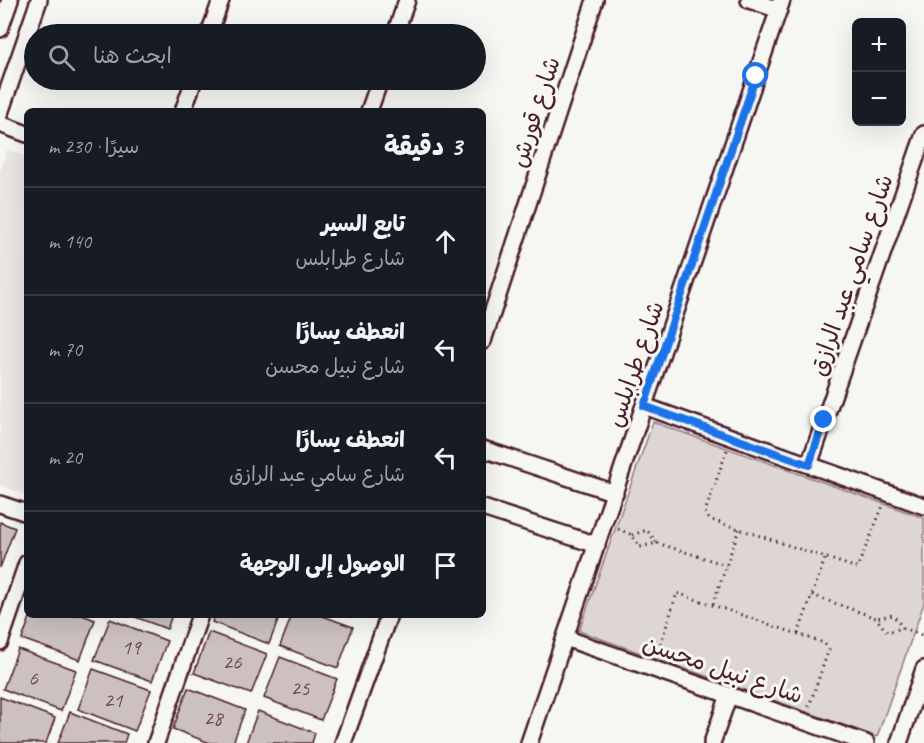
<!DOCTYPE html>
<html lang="ar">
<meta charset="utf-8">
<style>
body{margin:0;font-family:Caveat,"Playpen Sans Arabic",sans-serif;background:#242831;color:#f1f3f6;direction:rtl}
.controls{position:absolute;right:18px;top:18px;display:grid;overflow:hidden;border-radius:9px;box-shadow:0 6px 24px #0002}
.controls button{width:54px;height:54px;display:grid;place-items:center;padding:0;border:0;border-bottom:2px solid #363941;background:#171b24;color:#f1f3f6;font:30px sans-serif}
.stop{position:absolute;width:18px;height:18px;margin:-14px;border:4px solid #1a73e8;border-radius:50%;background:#fff}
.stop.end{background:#1a73e8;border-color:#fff;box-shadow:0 2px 6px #0008}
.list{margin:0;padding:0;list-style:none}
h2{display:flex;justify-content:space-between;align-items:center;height:78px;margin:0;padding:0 24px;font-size:26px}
h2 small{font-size:20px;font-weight:400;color:#9ea1a6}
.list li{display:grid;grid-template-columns:39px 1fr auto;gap:18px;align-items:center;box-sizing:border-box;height:108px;padding:0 24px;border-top:2px solid #363941}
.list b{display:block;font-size:22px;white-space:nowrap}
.list p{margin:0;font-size:20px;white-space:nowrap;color:#9ea1a6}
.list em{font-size:20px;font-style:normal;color:#9ea1a6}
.icon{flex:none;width:33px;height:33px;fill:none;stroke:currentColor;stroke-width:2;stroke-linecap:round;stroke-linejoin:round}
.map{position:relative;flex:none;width:924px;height:743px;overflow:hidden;direction:ltr}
.search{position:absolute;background:#171b24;box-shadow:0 6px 24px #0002;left:24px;top:24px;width:462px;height:66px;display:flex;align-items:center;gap:15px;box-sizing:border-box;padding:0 21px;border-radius:33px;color:#9ea1a6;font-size:22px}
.panel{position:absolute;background:#171b24;box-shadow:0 6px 24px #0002;left:24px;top:108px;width:462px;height:510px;border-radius:9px;direction:rtl}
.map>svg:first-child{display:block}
.built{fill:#e9e6e3}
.green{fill:#ddd6d5;stroke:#947a80;stroke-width:1.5}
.building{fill:#ccc1c0;stroke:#4a1f2b;stroke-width:1.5}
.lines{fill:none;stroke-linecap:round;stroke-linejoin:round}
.minor-casing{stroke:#4a1f2b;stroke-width:20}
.path{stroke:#4a1f2b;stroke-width:3;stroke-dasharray:1.5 4.5;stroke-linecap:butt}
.minor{stroke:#f6f6f2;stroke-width:15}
.route{stroke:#1a73e8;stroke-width:8}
.labels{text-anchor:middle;stroke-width:6;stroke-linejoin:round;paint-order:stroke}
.number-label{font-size:21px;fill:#6a4850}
.street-label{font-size:24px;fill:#4a1f2b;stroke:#f6f6f2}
</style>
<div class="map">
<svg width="924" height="743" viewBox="0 0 924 743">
<rect width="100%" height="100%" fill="#f6f6f2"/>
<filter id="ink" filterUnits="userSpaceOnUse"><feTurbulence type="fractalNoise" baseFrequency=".0167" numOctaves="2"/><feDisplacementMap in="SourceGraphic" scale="12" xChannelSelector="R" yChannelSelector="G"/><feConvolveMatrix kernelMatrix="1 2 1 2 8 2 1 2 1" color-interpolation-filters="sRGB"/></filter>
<g filter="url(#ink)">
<path class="built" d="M 7,150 L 27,157 L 27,495 L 0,485 L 0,172 Z"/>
<path class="green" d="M 653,422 L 924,518 L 924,603 L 877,737 L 579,631 Z"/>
<path class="building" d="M 0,522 L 15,528 L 0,568 Z
M 31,615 L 82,615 L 95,620 L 80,660 L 22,639 Z
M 130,615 L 172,615 L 167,629 Z
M 214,615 L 280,615 L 269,644 L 212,622 Z
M 292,615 L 320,615 L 353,627 L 338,668 L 280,646 Z
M 110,619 L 167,641 L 152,681 L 94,660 Z
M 209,632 L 267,654 L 251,694 L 194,673 Z
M 18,649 L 76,670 L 61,711 L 3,689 Z
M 280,657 L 337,679 L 321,720 L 264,698 Z
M 93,669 L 151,690 L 135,731 L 78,709 Z
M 188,688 L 245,710 L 233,743 L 210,743 L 173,729 Z
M 0,697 L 55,718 L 46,743 L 0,743 Z
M 258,711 L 315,733 L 312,743 L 246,743 Z
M 70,712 L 127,734 L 124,743 L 58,743 Z"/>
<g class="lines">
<g class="minor-casing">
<path id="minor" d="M 749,0 L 779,10
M 0,29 L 10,0
M 209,34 L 221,0
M 395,34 L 407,0
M 183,111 L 194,80
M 369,111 L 380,80
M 0,113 L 39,0
M 0,124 L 27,134
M 483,341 L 595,0
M 644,406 L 924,506
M 483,449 L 615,493
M 809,465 L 924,134
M 0,504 L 27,513
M 483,508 L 597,545
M 565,638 L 866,743
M 0,642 L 27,563
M 156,743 L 200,615
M 343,743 L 389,615
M 529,743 L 782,0
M 712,743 L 729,695
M 899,743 L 924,669"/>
</g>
<path class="path" d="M 727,450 L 705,512 L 709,519 L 857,568 L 883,506
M 618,529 L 632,535 L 640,547 L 657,543 L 647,530 L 632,535
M 657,543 L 726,565
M 812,595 L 876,618 L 887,632 L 903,628 L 893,615 L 876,618
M 713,604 L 739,529
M 903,628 L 924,636
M 798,634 L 825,559
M 657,655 L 677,593 L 824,643 L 829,649 L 808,709"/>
<use href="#minor" class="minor"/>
</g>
</g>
<g class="lines" filter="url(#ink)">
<path class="route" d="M 756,76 L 644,406 L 809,465 L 824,420"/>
</g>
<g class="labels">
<g class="number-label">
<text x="131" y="654">19</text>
<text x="232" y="669">26</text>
<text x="33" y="685">6</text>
<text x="300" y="695">25</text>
<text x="113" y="707">21</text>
<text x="213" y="725">28</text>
</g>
<g class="street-label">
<text transform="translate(535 112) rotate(-72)" y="8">شارع قورش</text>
<text transform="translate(851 275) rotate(-71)" y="8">شارع سامي عبد الرازق</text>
<text transform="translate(635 364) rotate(-71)" y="8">شارع طرابلس</text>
<text transform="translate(723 669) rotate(19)" y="8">شارع نبيل محسن</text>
</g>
</g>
</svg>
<div class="controls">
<button>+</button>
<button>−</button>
</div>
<div class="stop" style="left:756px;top:76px"></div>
<div class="stop end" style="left:824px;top:420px"></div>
<div class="search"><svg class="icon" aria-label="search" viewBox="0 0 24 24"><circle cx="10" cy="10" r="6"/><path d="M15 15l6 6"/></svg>ابحث هنا</div>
<section class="panel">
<h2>3 دقيقة<small>سيرًا · 230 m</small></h2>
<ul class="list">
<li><svg class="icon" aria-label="ahead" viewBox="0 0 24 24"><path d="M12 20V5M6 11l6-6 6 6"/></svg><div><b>تابع السير</b><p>شارع طرابلس</p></div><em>140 m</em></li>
<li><svg class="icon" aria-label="left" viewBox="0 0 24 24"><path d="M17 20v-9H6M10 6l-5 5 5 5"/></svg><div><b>انعطف يسارًا</b><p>شارع نبيل محسن</p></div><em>70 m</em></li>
<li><svg class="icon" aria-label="left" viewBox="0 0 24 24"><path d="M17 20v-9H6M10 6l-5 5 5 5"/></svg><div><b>انعطف يسارًا</b><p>شارع سامي عبد الرازق</p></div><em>20 m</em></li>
<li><svg class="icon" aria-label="arrive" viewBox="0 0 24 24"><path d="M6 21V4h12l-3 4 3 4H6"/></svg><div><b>الوصول إلى الوجهة</b></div></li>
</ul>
</section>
</div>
